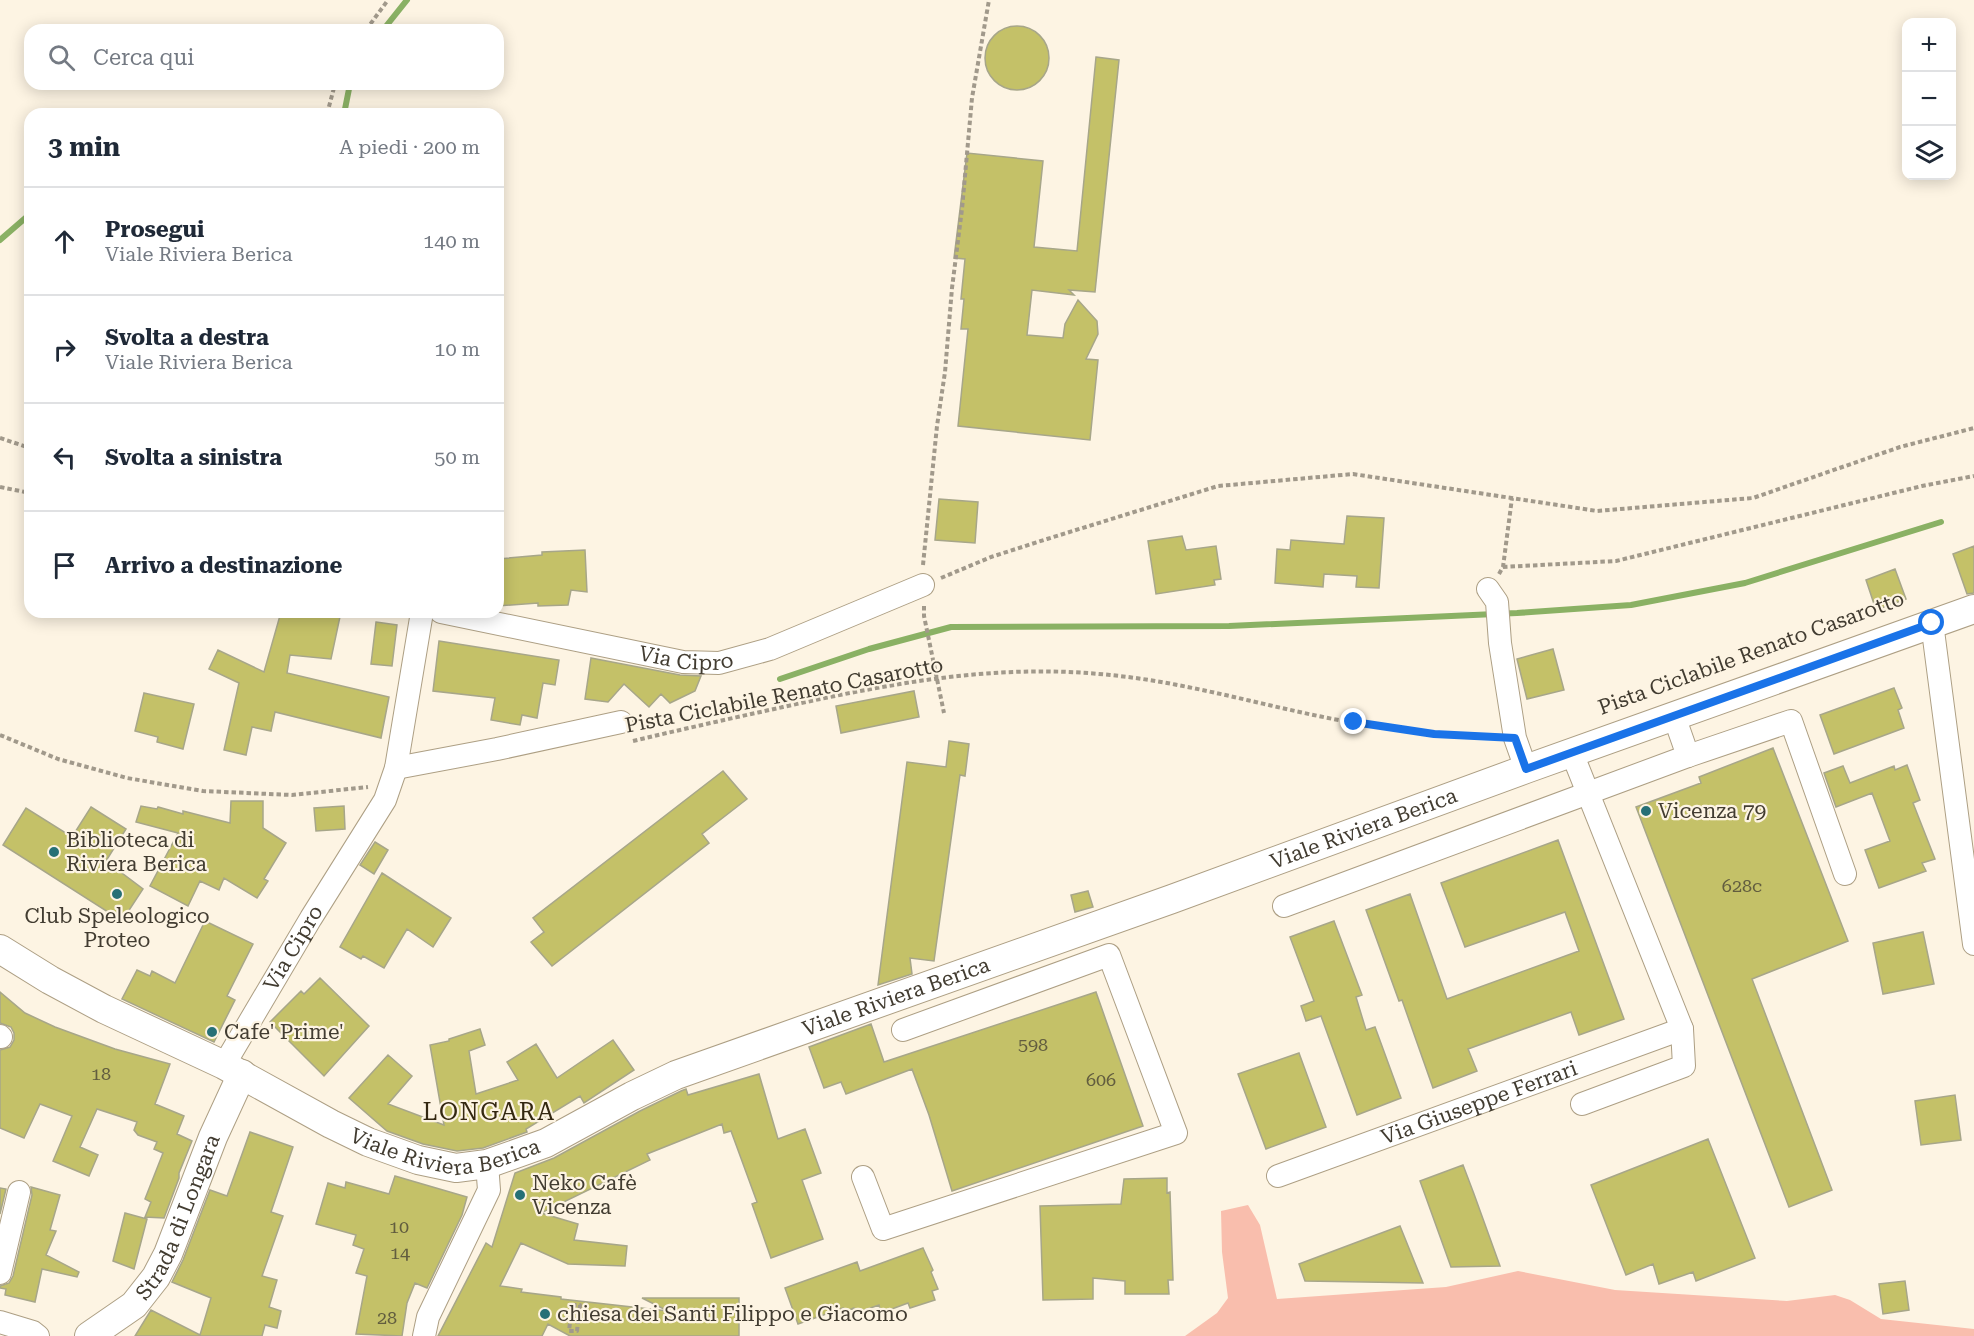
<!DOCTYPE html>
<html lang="it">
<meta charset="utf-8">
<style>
body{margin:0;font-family:"Roboto Serif",serif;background:#f6f6f7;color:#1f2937}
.controls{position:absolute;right:18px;top:18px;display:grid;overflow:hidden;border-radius:12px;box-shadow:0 3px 15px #0003}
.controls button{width:54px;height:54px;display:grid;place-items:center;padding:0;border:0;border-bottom:2px solid #e0e1e3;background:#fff;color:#1f2937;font:30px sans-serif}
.stop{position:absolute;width:18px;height:18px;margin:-14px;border:4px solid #1a73e8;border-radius:50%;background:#fff}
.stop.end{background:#1a73e8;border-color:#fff;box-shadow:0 2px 6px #0008}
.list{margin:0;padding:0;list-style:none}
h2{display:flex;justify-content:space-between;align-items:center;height:78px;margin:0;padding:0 24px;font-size:26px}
h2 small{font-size:20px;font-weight:400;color:#747a83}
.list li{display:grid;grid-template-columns:39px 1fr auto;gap:18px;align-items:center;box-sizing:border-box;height:108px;padding:0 24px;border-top:2px solid #e0e1e3}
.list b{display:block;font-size:22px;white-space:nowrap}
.list p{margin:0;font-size:20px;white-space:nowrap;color:#747a83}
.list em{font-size:20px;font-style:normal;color:#747a83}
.icon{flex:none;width:33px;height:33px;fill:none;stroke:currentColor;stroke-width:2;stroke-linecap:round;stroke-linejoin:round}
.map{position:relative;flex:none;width:1974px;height:1336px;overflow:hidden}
.search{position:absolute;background:#fff;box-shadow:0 3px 15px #0003;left:24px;top:24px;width:480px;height:66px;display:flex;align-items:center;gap:15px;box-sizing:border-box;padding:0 21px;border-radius:18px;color:#747a83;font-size:22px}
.panel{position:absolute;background:#fff;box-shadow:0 3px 15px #0003;left:24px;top:108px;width:480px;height:510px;border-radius:18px}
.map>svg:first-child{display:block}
.green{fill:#f9bead}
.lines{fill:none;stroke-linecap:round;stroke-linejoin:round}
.stream{stroke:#8ab164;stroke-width:6}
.building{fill:#c4c168;stroke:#a7a689;stroke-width:1.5}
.minor-casing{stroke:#ad9f84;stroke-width:24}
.major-casing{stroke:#ad9f84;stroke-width:30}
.path{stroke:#a1998b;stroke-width:4;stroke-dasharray:4.5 3;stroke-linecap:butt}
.minor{stroke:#fff;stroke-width:22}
.major{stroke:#fff;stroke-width:28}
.route{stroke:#1a73e8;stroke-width:8}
.poi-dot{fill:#267076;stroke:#fdf4e3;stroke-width:2}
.labels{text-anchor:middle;stroke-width:4.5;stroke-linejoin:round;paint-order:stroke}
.number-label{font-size:18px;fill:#625d3f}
.street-label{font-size:21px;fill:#423c31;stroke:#fdf4e3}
.poi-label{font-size:21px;fill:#423c31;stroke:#fdf4e3;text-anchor:start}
.quarter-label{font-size:24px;letter-spacing:1.5px;fill:#342811;stroke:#fdf4e3}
</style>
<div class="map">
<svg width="1974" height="1336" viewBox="0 0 1974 1336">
<rect width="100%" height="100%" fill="#fdf4e3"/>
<path class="green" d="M 1248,1205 L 1260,1225 L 1277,1299 L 1446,1287 L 1518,1271 L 1615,1290 L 1787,1301 L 1835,1295 L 1850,1300 L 1881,1319 L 1974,1329 L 1974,1336 L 1185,1336 L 1217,1313 L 1228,1298 L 1222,1252 L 1221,1211 Z"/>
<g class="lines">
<path class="stream" d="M 383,30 L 407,0
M 344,114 L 350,84
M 0,240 L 30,214
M 780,679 L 869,649 L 951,627 L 1229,626 L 1517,613 L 1631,605 L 1745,583 L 1941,522"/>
</g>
<path class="building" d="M985 58a32 32 0 1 1 64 0a32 32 0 1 1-64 0Z
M 1096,57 L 1119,60 L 1095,292 L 1069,290 L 1074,295 L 1032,290 L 1027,335 L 1063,338 L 1065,324 L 1078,300 L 1097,321 L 1098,334 L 1086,359 L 1098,360 L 1090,440 L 958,426 L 968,329 L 961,329 L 964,299 L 961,299 L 965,259 L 954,258 L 967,153 L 1043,161 L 1034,247 L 1077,251 Z
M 939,499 L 978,502 L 975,543 L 935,540 Z
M 1347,516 L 1384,518 L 1379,588 L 1356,587 L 1357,576 L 1324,574 L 1323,587 L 1275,583 L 1277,549 L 1290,550 L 1291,540 L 1344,544 Z
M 1182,536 L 1186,550 L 1216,546 L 1221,579 L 1214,580 L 1215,585 L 1156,594 L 1148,541 Z
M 1974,546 L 1974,593 L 1967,594 L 1953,554 Z
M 585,550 L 587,592 L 571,590 L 568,605 L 538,606 L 538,603 L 498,606 L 498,559 L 542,555 L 542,552 Z
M 1895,569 L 1906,599 L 1876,610 L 1866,580 Z
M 281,612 L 341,612 L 331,659 L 290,655 L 287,673 L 389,697 L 381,738 L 275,712 L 271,731 L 252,727 L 246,755 L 224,750 L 239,683 L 209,669 L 218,650 L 264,672 Z
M 376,622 L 397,625 L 392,666 L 371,664 Z
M 439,641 L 559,660 L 555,685 L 543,683 L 537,718 L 522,715 L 520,725 L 491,720 L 495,698 L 433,691 Z
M 1553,649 L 1564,690 L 1527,699 L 1517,659 Z
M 591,658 L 680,675 L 701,676 L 695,691 L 670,703 L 661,694 L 649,707 L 624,684 L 608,702 L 585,699 Z
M 1894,688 L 1902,708 L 1898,710 L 1904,728 L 1834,754 L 1820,715 Z
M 914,691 L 919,717 L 841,733 L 836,706 Z
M 144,693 L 194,704 L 183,749 L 157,742 L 158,737 L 135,731 Z
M 949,741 L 969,744 L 965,776 L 960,775 L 934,961 L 910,958 L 912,974 L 878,985 L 907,762 L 946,767 Z
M 1773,748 L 1848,941 L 1752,979 L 1832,1190 L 1789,1207 L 1636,807 L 1701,783 L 1699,777 Z
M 1907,765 L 1920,800 L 1913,803 L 1935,859 L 1922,863 L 1926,871 L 1879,888 L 1865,850 L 1890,841 L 1872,793 L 1836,807 L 1824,773 L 1843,766 L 1850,783 L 1894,766 L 1895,770 Z
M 723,771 L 747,799 L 702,834 L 709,843 L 552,966 L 531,942 L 544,932 L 533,918 Z
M 231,801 L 263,801 L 263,828 L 286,843 L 264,879 L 268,881 L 257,898 L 224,878 L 219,890 L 200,881 L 188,906 L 150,886 L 178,833 L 136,822 L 141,806 L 157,809 L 158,807 L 183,814 L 183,811 L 230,823 Z
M 344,806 L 345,829 L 316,831 L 314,808 Z
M 91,807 L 126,829 L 106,861 L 143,889 L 122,921 L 3,845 L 26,808 L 72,837 Z
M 1558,840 L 1624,1019 L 1579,1035 L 1571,1012 L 1468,1049 L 1477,1071 L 1433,1088 L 1402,1000 L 1399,1001 L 1366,910 L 1410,894 L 1447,999 L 1579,951 L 1565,912 L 1465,947 L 1441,883 Z
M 375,842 L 388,850 L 374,874 L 360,865 Z
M 382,873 L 451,918 L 433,947 L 407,929 L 384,968 L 363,956 L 361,959 L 340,947 Z
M 1088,891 L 1093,907 L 1075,912 L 1071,895 Z
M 205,921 L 253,944 L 227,996 L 235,1000 L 214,1042 L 122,999 L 137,970 L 150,976 L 152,971 L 175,983 Z
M 1334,921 L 1362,995 L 1356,997 L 1366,1030 L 1375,1027 L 1401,1098 L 1357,1115 L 1321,1016 L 1306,1021 L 1301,1006 L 1314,1001 L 1290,937 Z
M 1923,932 L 1934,984 L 1883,994 L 1873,943 Z
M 320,978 L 369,1026 L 324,1076 L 270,1022 L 301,991 L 304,994 Z
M 0,992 L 25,1013 L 55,1027 L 115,1049 L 170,1064 L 155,1104 L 184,1116 L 177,1134 L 192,1141 L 179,1173 L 179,1178 L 164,1218 L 145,1217 L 151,1202 L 145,1199 L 163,1153 L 154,1149 L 157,1142 L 138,1135 L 134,1130 L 137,1122 L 97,1109 L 80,1147 L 98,1155 L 89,1176 L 53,1161 L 72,1116 L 40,1104 L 24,1138 L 0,1128 L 0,1050 L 10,1047 L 14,1040 L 14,1033 L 11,1027 L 0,1023 Z
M 1096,992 L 1143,1126 L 952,1191 L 929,1115 L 912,1069 L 846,1094 L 841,1082 L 824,1088 L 809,1047 L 871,1024 L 884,1062 Z
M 480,1029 L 485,1045 L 469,1051 L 476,1094 L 518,1080 L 507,1062 L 536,1044 L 557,1078 L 613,1040 L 634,1070 L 584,1103 L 580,1096 L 526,1129 L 527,1132 L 483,1148 L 457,1151 L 423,1144 L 387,1131 L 349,1098 L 388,1055 L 412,1076 L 388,1104 L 444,1125 L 430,1045 L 449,1041 L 449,1039 Z
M 1299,1053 L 1326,1127 L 1266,1149 L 1238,1074 Z
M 759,1074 L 778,1139 L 805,1129 L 821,1173 L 802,1180 L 823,1239 L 771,1258 L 752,1204 L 757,1202 L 731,1131 L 724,1133 L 722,1124 L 647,1154 L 650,1160 L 541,1213 L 578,1224 L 574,1240 L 627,1246 L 625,1266 L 568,1264 L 521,1243 L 500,1286 L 522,1289 L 521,1292 L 561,1297 L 561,1299 L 668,1311 L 642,1298 L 739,1298 L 739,1336 L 570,1336 L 548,1324 L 542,1336 L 438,1336 L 486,1243 L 492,1247 L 515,1173 L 554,1158 L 640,1111 L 681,1091 L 686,1089 L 688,1095 Z
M 1955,1095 L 1961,1140 L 1921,1145 L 1915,1101 Z
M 250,1132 L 293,1147 L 271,1212 L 283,1216 L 262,1276 L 277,1280 L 269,1307 L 281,1311 L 277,1328 L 265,1325 L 262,1336 L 135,1336 L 151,1310 L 200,1335 L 211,1298 L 172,1282 L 183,1260 L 210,1190 L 227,1196 Z
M 1708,1139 L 1755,1258 L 1696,1281 L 1693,1272 L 1659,1284 L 1653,1264 L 1626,1275 L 1591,1185 Z
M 1463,1165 L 1474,1194 L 1500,1266 L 1451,1267 L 1420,1181 Z
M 395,1176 L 467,1197 L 462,1215 L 427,1288 L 415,1283 L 407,1303 L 402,1336 L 356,1334 L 367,1276 L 356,1273 L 364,1249 L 353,1245 L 356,1235 L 316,1224 L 328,1183 L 345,1188 L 346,1182 L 389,1194 Z
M 1167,1178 L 1167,1193 L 1170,1192 L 1173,1280 L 1168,1280 L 1169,1294 L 1125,1294 L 1125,1281 L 1093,1278 L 1093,1299 L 1043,1300 L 1040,1206 L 1121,1204 L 1124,1179 Z
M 31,1187 L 60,1195 L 50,1230 L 56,1231 L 46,1255 L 79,1272 L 77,1277 L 42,1269 L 35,1302 L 5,1295 L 6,1289 L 0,1288 L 0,1286 L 9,1283 L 13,1276 L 32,1195 Z
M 0,1188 L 6,1189 L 0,1214 Z
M 125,1213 L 147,1219 L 134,1269 L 113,1261 Z
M 1400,1226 L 1423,1283 L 1305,1281 L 1299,1264 Z
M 923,1248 L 933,1270 L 931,1272 L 938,1289 L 932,1291 L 935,1300 L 910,1308 L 908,1303 L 881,1313 L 879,1305 L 856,1313 L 854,1308 L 844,1312 L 843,1308 L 798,1324 L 785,1288 L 857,1262 L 860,1271 Z
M 1905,1281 L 1909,1310 L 1883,1314 L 1879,1284 Z"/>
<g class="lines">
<g class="minor-casing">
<g id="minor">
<path d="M 1488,589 L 1497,602 L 1500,643 L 1515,738 L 1526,769"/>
<path id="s1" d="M 441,612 L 683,662 L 719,663 L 770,649 L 923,585"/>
<path d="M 1932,623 L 1974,944"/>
<path d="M 1674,716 L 1688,756"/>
<path d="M 1572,753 L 1682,1029 L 1684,1066 L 1582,1104"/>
<path d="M 396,768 L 497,749 L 621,722"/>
<path d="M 1284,906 L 1688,756 L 1791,721 L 1845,874"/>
<path d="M 0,1036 L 1,1037"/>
<path id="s2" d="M 224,1065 L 311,918 L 385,800 L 396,768 L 422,612"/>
<path id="s3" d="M 1278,1176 L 1682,1029"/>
<path d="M 863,1177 L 883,1229 L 1176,1133 L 1109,955 L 903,1030"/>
<path d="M 0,1273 L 19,1192"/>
<path d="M 0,1322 L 33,1332 L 38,1336"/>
<path d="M 424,1336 L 428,1317 L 489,1190 L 487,1164"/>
</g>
</g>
<g class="major-casing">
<g id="major">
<path id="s4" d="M 0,949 L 50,980 L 104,1009 L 224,1065 L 331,1124 L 368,1142 L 418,1160 L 456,1168 L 487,1164 L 546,1143 L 632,1096 L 676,1075 L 1172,899 L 1526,769 L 1974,609"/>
<path id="s5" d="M 89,1336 L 134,1305 L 156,1277 L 168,1254 L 213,1137 L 242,1074"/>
</g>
</g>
<path class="path" d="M 366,30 L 388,0
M 327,114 L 335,84
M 0,438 L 30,448
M 0,487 L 25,492 L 30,488
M 923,565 L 937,426 L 945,372 L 952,288 L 962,209 L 972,98 L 989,0
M 1503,567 L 1616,561 L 1922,486 L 1974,476
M 1499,574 L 1503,567 L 1512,498
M 941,578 L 991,557 L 1047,539 L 1218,486 L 1353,474 L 1597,511 L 1753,498 L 1900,447 L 1974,428
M 924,606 L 924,616 L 944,713
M 0,735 L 58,759 L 127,778 L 203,791 L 292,795 L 368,787
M 633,741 C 683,729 733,718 783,707 C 893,683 997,663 1110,675 C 1193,683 1273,709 1355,723 C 1401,730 1448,734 1494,737
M 572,1305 L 580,1305 L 577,1331 L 569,1331 Z"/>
<use href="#minor" class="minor"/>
<use href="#major" class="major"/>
</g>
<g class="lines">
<path class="route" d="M 1354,722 L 1434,734 L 1515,738 L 1526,769 L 1932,623"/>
</g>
<g class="poi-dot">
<circle cx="1646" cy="811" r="6"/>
<circle cx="54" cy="852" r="6"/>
<circle cx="117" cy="894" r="6"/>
<circle cx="212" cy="1032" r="6"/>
<circle cx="520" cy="1195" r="6"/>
<circle cx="545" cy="1314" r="6"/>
</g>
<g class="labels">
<g class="number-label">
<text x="1742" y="892">628c</text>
<text x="1033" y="1051">598</text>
<text x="101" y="1080">18</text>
<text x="1101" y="1086">606</text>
<text x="399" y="1233">10</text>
<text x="400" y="1259">14</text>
<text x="387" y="1324">28</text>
</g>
<g class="street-label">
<text transform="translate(1751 653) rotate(-20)" y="7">Pista Ciclabile Renato Casarotto</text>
<text dy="7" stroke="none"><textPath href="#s1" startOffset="250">Via Cipro</textPath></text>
<text transform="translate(784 695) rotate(-11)" y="7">Pista Ciclabile Renato Casarotto</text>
<text dy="7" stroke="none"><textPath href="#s4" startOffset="1479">Viale Riviera Berica</textPath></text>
<text dy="7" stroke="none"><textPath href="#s2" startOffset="136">Via Cipro</textPath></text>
<text dy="7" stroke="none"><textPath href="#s4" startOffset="982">Viale Riviera Berica</textPath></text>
<text dy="7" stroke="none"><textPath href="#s3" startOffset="214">Via Giuseppe Ferrari</textPath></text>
<text dy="7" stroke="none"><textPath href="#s4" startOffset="496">Viale Riviera Berica</textPath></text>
<text dy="7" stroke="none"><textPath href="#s5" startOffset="154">Strada di Longara</textPath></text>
</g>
<g class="poi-label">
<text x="1658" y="818">Vicenza 79</text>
<text x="66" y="847">Biblioteca di<tspan x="66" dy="24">Riviera Berica</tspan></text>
<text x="117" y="923" text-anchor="middle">Club Speleologico<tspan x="117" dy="24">Proteo</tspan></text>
<text x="224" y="1039">Cafe' Prime'</text>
<text x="532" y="1190">Neko Cafè<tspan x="532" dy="24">Vicenza</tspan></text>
<text x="557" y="1321">chiesa dei Santi Filippo e Giacomo</text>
</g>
<g class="quarter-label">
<text x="489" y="1120">LONGARA</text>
</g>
</g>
</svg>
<div class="controls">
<button>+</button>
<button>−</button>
<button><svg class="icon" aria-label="layers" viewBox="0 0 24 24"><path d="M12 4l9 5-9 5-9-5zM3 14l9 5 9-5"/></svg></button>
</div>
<div class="stop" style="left:1932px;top:623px"></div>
<div class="stop end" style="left:1354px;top:722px"></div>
<div class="search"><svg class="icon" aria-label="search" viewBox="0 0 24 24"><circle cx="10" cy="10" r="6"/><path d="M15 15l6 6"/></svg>Cerca qui</div>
<section class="panel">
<h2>3 min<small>A piedi · 200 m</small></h2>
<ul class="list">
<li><svg class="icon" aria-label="ahead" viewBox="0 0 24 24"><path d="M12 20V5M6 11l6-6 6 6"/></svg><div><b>Prosegui</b><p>Viale Riviera Berica</p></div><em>140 m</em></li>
<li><svg class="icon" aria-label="right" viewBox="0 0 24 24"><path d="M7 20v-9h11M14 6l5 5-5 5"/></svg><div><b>Svolta a destra</b><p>Viale Riviera Berica</p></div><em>10 m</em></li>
<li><svg class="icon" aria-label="left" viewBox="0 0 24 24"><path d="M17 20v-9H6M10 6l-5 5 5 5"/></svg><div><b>Svolta a sinistra</b></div><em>50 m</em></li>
<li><svg class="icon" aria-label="arrive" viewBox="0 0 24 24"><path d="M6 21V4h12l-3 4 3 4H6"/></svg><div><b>Arrivo a destinazione</b></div></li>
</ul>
</section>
</div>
